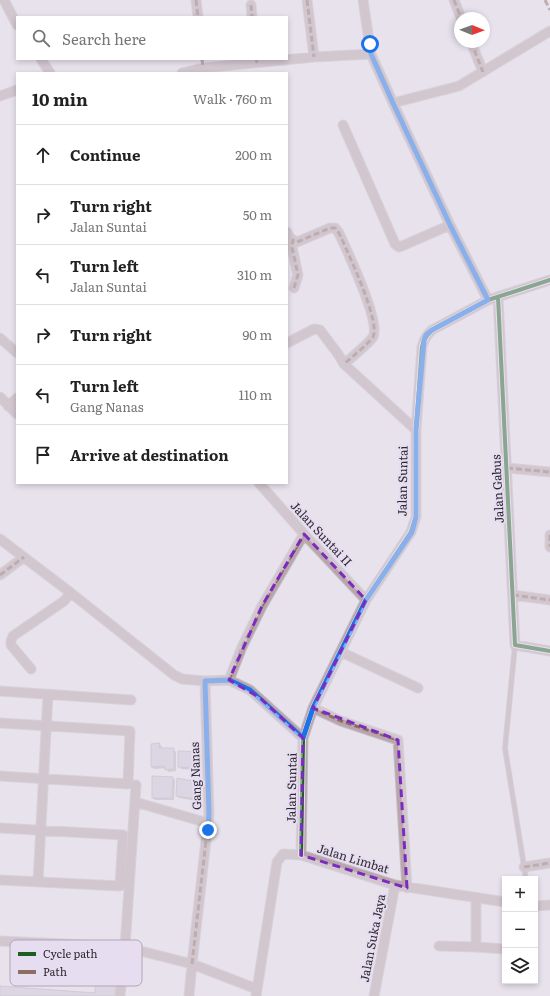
<!DOCTYPE html>
<meta charset="utf-8">
<style>
body{margin:0;font-family:Literata,serif;background:#f6f6f6;color:#222}
.controls{position:absolute;right:12px;bottom:12px;display:grid;overflow:hidden;border-radius:0px;box-shadow:0 2px 6px #0003}
.controls button{width:36px;height:36px;display:grid;place-items:center;padding:0;border:0;border-bottom:1px solid #e0e0e0;background:#fff;color:#222;font:20px sans-serif}
.compass{position:absolute;left:454px;top:12px;width:36px;height:36px;border-radius:50%;background:#fff;box-shadow:0 2px 6px #0003;rotate:91deg}
.stop{position:absolute;width:12px;height:12px;margin:-9px;border:3px solid #1a73e8;border-radius:50%;background:#fff}
.stop.end{background:#1a73e8;border-color:#fff;box-shadow:0 1px 4px #0008}
.list{margin:0;padding:0;list-style:none}
h2{display:flex;justify-content:space-between;align-items:center;height:52px;margin:0;padding:0 16px;font-size:17px}
h2 small{font-size:13px;font-weight:400;color:#767676}
.list li{display:grid;grid-template-columns:26px 1fr auto;gap:12px;align-items:center;box-sizing:border-box;height:60px;padding:0 16px;border-top:1px solid #e0e0e0}
.list b{display:block;font-size:15px;white-space:nowrap}
.list p{margin:0;font-size:13px;white-space:nowrap;color:#767676}
.list em{font-size:13px;font-style:normal;color:#767676}
.icon{flex:none;width:22px;height:22px;fill:none;stroke:currentColor;stroke-width:2;stroke-linecap:round;stroke-linejoin:round}
.map{position:relative;flex:none;width:550px;height:996px;overflow:hidden}
.search{position:absolute;background:#fff;box-shadow:0 2px 6px #0003;left:16px;top:16px;width:272px;height:44px;display:flex;align-items:center;gap:10px;box-sizing:border-box;padding:0 14px;border-radius:0px;color:#767676;font-size:15px}
.panel{position:absolute;background:#fff;box-shadow:0 2px 6px #0003;left:16px;top:72px;width:272px;height:412px;border-radius:0px}
.map>svg:first-child{display:block}
.shadow{fill:#0003}
.building{fill:#cfc5d8;stroke:#b3afb7}
.lines{fill:none;stroke-linecap:round;stroke-linejoin:round}
.service-casing{stroke:#c2bec6;stroke-width:6}
.minor-casing{stroke:#c2bec6;stroke-width:11}
.service{stroke:#b9a5ab;stroke-width:4.5}
.minor{stroke:#b9a5ab;stroke-width:9}
.quiet{stroke:#8d6e63;stroke-width:3;stroke-dasharray:6 3;stroke-linecap:butt}
.cycleway-casing{stroke:#e7ddf1;stroke-width:6}
.cycleway{stroke:#1b5e20;stroke-width:4}
.route{stroke:#1a73e8;stroke-width:5}
.marked{fill:none;stroke:#7b2cbf;stroke-width:3;stroke-dasharray:8 5;stroke-linejoin:round}
.labels{text-anchor:middle;stroke-width:4;stroke-linejoin:round;paint-order:stroke}
.street-label{font-size:12px;fill:#2d2931;stroke:#e7ddf1}
.key{fill:#e7ddf1;stroke:#afa7b7;stroke-width:1}
.key-label{font-size:11px;fill:#2d2931}
</style>
<div class="map">
<svg width="550" height="996" viewBox="0 0 550 996">
<rect width="100%" height="100%" fill="#e7e2ec"/>
<path class="shadow" d="M 159,744 L 162,746 L 161,749 L 173,749 L 176,752 L 176,771 L 168,772 L 166,768 L 154,769 L 152,767 L 152,745 Z
M 200,753 L 202,756 L 200,770 L 181,769 L 179,766 Z
M 172,778 L 175,780 L 174,800 L 155,800 L 153,798 Z
M 198,783 L 200,785 L 198,801 L 179,798 L 177,796 Z
M 117,953 L 115,996 L 0,996 L 0,987 L 96,994 Z"/>
<path class="building" d="M 160,743 L 159,748 L 174,748 L 174,769 L 165,770 L 164,766 L 151,767 L 151,744 Z
M 178,751 L 200,752 L 198,768 L 178,767 Z
M 152,776 L 173,777 L 172,798 L 152,798 Z
M 177,778 L 198,782 L 195,799 L 176,796 Z
M 97,952 L 117,952 L 115,996 L 0,996 L 0,986 L 95,993 Z"/>
<g class="lines">
<g class="service-casing">
<path id="service" d="M 515,645 L 505,748 L 526,879
M 31,942 L 29,971 L 30,975 L 41,979 L 91,983"/>
</g>
<g class="minor-casing">
<path id="minor" d="M 4,0 L 17,25
M 196,0 L 198,17
M 307,0 L 314,57
M 363,0 L 371,54 L 393,103 L 450,225 L 488,300
M 454,0 L 461,18
M 251,5 L 252,17
M 471,42 L 483,72
M 41,59 L 50,73
M 182,73 L 203,68 L 314,57 L 371,54
M 0,96 L 17,90
M 393,103 L 459,86 L 550,31
M 343,125 L 395,244 L 399,247 L 402,246 L 450,225
M 287,232 L 290,238 L 297,242 L 330,228 L 335,228 L 339,233 C 347,251 381,322 373,337 C 368,344 351,358 344,364
M 293,240 L 292,247 L 298,275 L 294,288
M 498,297 L 515,645 L 550,651
M 0,338 L 17,353
M 287,343 L 314,329 L 320,330 L 338,354 L 344,364 L 416,430
M 0,397 L 17,414
M 8,406 L 17,398
M 507,468 L 550,472
M 259,483 L 304,534 L 366,600
M 550,535 L 550,547
M 0,539 L 71,593 L 174,675 L 182,679 L 205,681 L 229,680 L 250,690 L 303,738
M 0,575 L 24,557
M 513,595 L 550,600
M 341,652 L 418,688
M 31,669 L 11,645 L 11,641 L 13,636 L 64,601 L 71,593
M 229,680 L 242,647 L 262,606 L 304,534
M 0,691 L 131,700
M 313,708 L 341,721 L 398,740 L 407,888
M 0,723 L 130,731 L 128,784 L 0,776
M 135,802 L 208,823
M 0,828 L 123,835 L 120,886 L 0,880
M 301,855 L 303,738 L 313,708 L 366,600 L 411,532 L 416,517 L 416,430 L 422,347 C 424,339 426,336 432,330 L 488,300 L 550,280
M 524,867 L 550,863
M 38,882 L 48,694
M 476,898 L 476,947 L 505,949
M 535,906 L 550,905
M 0,941 L 125,947 L 192,964 L 257,989
M 439,946 L 476,947
M 120,996 L 125,947 L 136,785
M 189,996 L 192,964 L 209,814 L 205,681
M 256,996 L 277,862 L 283,854 L 301,855 L 395,885 L 505,902
M 374,996 L 395,885"/>
</g>
<use href="#service" class="service"/>
<use href="#minor" class="minor"/>
<path class="quiet" d="M 196,0 L 198,17
M 307,0 L 314,57
M 454,0 L 461,18
M 545,0 L 550,10
M 251,5 L 252,17
M 471,42 L 483,72
M 202,59 L 203,68
M 256,59 L 257,63
M 294,288 L 298,275 L 292,247 L 293,240 L 297,242 L 330,228 L 335,228 L 339,233 C 347,251 381,322 373,337 C 368,344 351,358 344,364
M 507,468 L 550,472
M 550,535 L 550,547
M 0,575 L 24,557
M 513,595 L 550,600
M 229,680 L 242,647 L 262,606 L 304,534
M 313,708 L 341,721 L 398,740
M 524,867 L 550,863
M 192,964 L 209,814 L 205,681"/>
<g class="cycleway-casing">
<path id="cycleway" d="M 498,297 L 515,645 L 550,651
M 301,855 L 303,738 L 313,708 L 366,600 L 411,532 L 416,517 L 416,430 L 422,347 C 424,339 426,336 432,330 L 488,300 L 550,280"/>
</g>
<use href="#cycleway" class="cycleway"/>
</g>
<g class="lines">
<path class="route" d="M 208,830 L 209,814 L 205,681 L 229,680 L 250,690 L 303,738 L 313,708 L 366,600 L 412,532 L 416,517 L 416,430 L 424,340 L 426,335 L 432,330 L 488,300 L 450,225 L 393,103 L 371,54 L 370,44"/>
</g>
<path d="M0 0H550V996H0ZM 304,534 L 366,600 L 313,708 L 398,740 L 407,888 L 301,855 L 303,738 L 259,697 L 229,680 L 262,606 Z" fill="#e7e2ec" fill-opacity=".55" fill-rule="evenodd"/>
<path class="marked" d="M 304,534 L 366,600 L 313,708 L 398,740 L 407,888 L 301,855 L 303,738 L 259,697 L 229,680 L 262,606 Z"/>
<g class="labels">
<g class="street-label">
<text transform="translate(403 481) rotate(-89)" y="4">Jalan Suntai</text>
<text transform="translate(498 489) rotate(-93)" y="4">Jalan Gabus</text>
<text transform="translate(321 534) rotate(47)" y="4">Jalan Suntai II</text>
<text transform="translate(196 776) rotate(-92)" y="4">Gang Nanas</text>
<text transform="translate(292 788) rotate(-89)" y="4">Jalan Suntai</text>
<text transform="translate(353 859) rotate(17)" y="4">Jalan Limbat</text>
<text transform="translate(373 938) rotate(-79)" y="4">Jalan Suka Jaya</text>
</g>
</g>
<rect x="10" y="940" width="132" height="46" rx="6" class="key"/>
<rect x="18" y="952" width="18" height="4" fill="#1b5e20"/>
<rect x="18" y="970" width="18" height="4" fill="#8d6e63"/>
<g class="key-label">
<text x="43" y="958">Cycle path</text>
<text x="43" y="976">Path</text>
</g>
</svg>
<div class="controls">
<button>+</button>
<button>−</button>
<button><svg class="icon" aria-label="layers" viewBox="0 0 24 24"><path d="M12 4l9 5-9 5-9-5zM3 14l9 5 9-5"/></svg></button>
</div>
<svg class="compass" viewBox="-18 -18 36 36"><path d="M0-13l5 13h-10z" fill="#e53935"/><path d="M0 13l5-13h-10z" fill="#767676"/></svg>
<div class="stop" style="left:370px;top:44px"></div>
<div class="stop end" style="left:208px;top:830px"></div>
<div class="search"><svg class="icon" aria-label="search" viewBox="0 0 24 24"><circle cx="10" cy="10" r="6"/><path d="M15 15l6 6"/></svg>Search here</div>
<section class="panel">
<h2>10 min<small>Walk · 760 m</small></h2>
<ul class="list">
<li><svg class="icon" aria-label="ahead" viewBox="0 0 24 24"><path d="M12 20V5M6 11l6-6 6 6"/></svg><div><b>Continue</b></div><em>200 m</em></li>
<li><svg class="icon" aria-label="right" viewBox="0 0 24 24"><path d="M7 20v-9h11M14 6l5 5-5 5"/></svg><div><b>Turn right</b><p>Jalan Suntai</p></div><em>50 m</em></li>
<li><svg class="icon" aria-label="left" viewBox="0 0 24 24"><path d="M17 20v-9H6M10 6l-5 5 5 5"/></svg><div><b>Turn left</b><p>Jalan Suntai</p></div><em>310 m</em></li>
<li><svg class="icon" aria-label="right" viewBox="0 0 24 24"><path d="M7 20v-9h11M14 6l5 5-5 5"/></svg><div><b>Turn right</b></div><em>90 m</em></li>
<li><svg class="icon" aria-label="left" viewBox="0 0 24 24"><path d="M17 20v-9H6M10 6l-5 5 5 5"/></svg><div><b>Turn left</b><p>Gang Nanas</p></div><em>110 m</em></li>
<li><svg class="icon" aria-label="arrive" viewBox="0 0 24 24"><path d="M6 21V4h12l-3 4 3 4H6"/></svg><div><b>Arrive at destination</b></div></li>
</ul>
</section>
</div>
